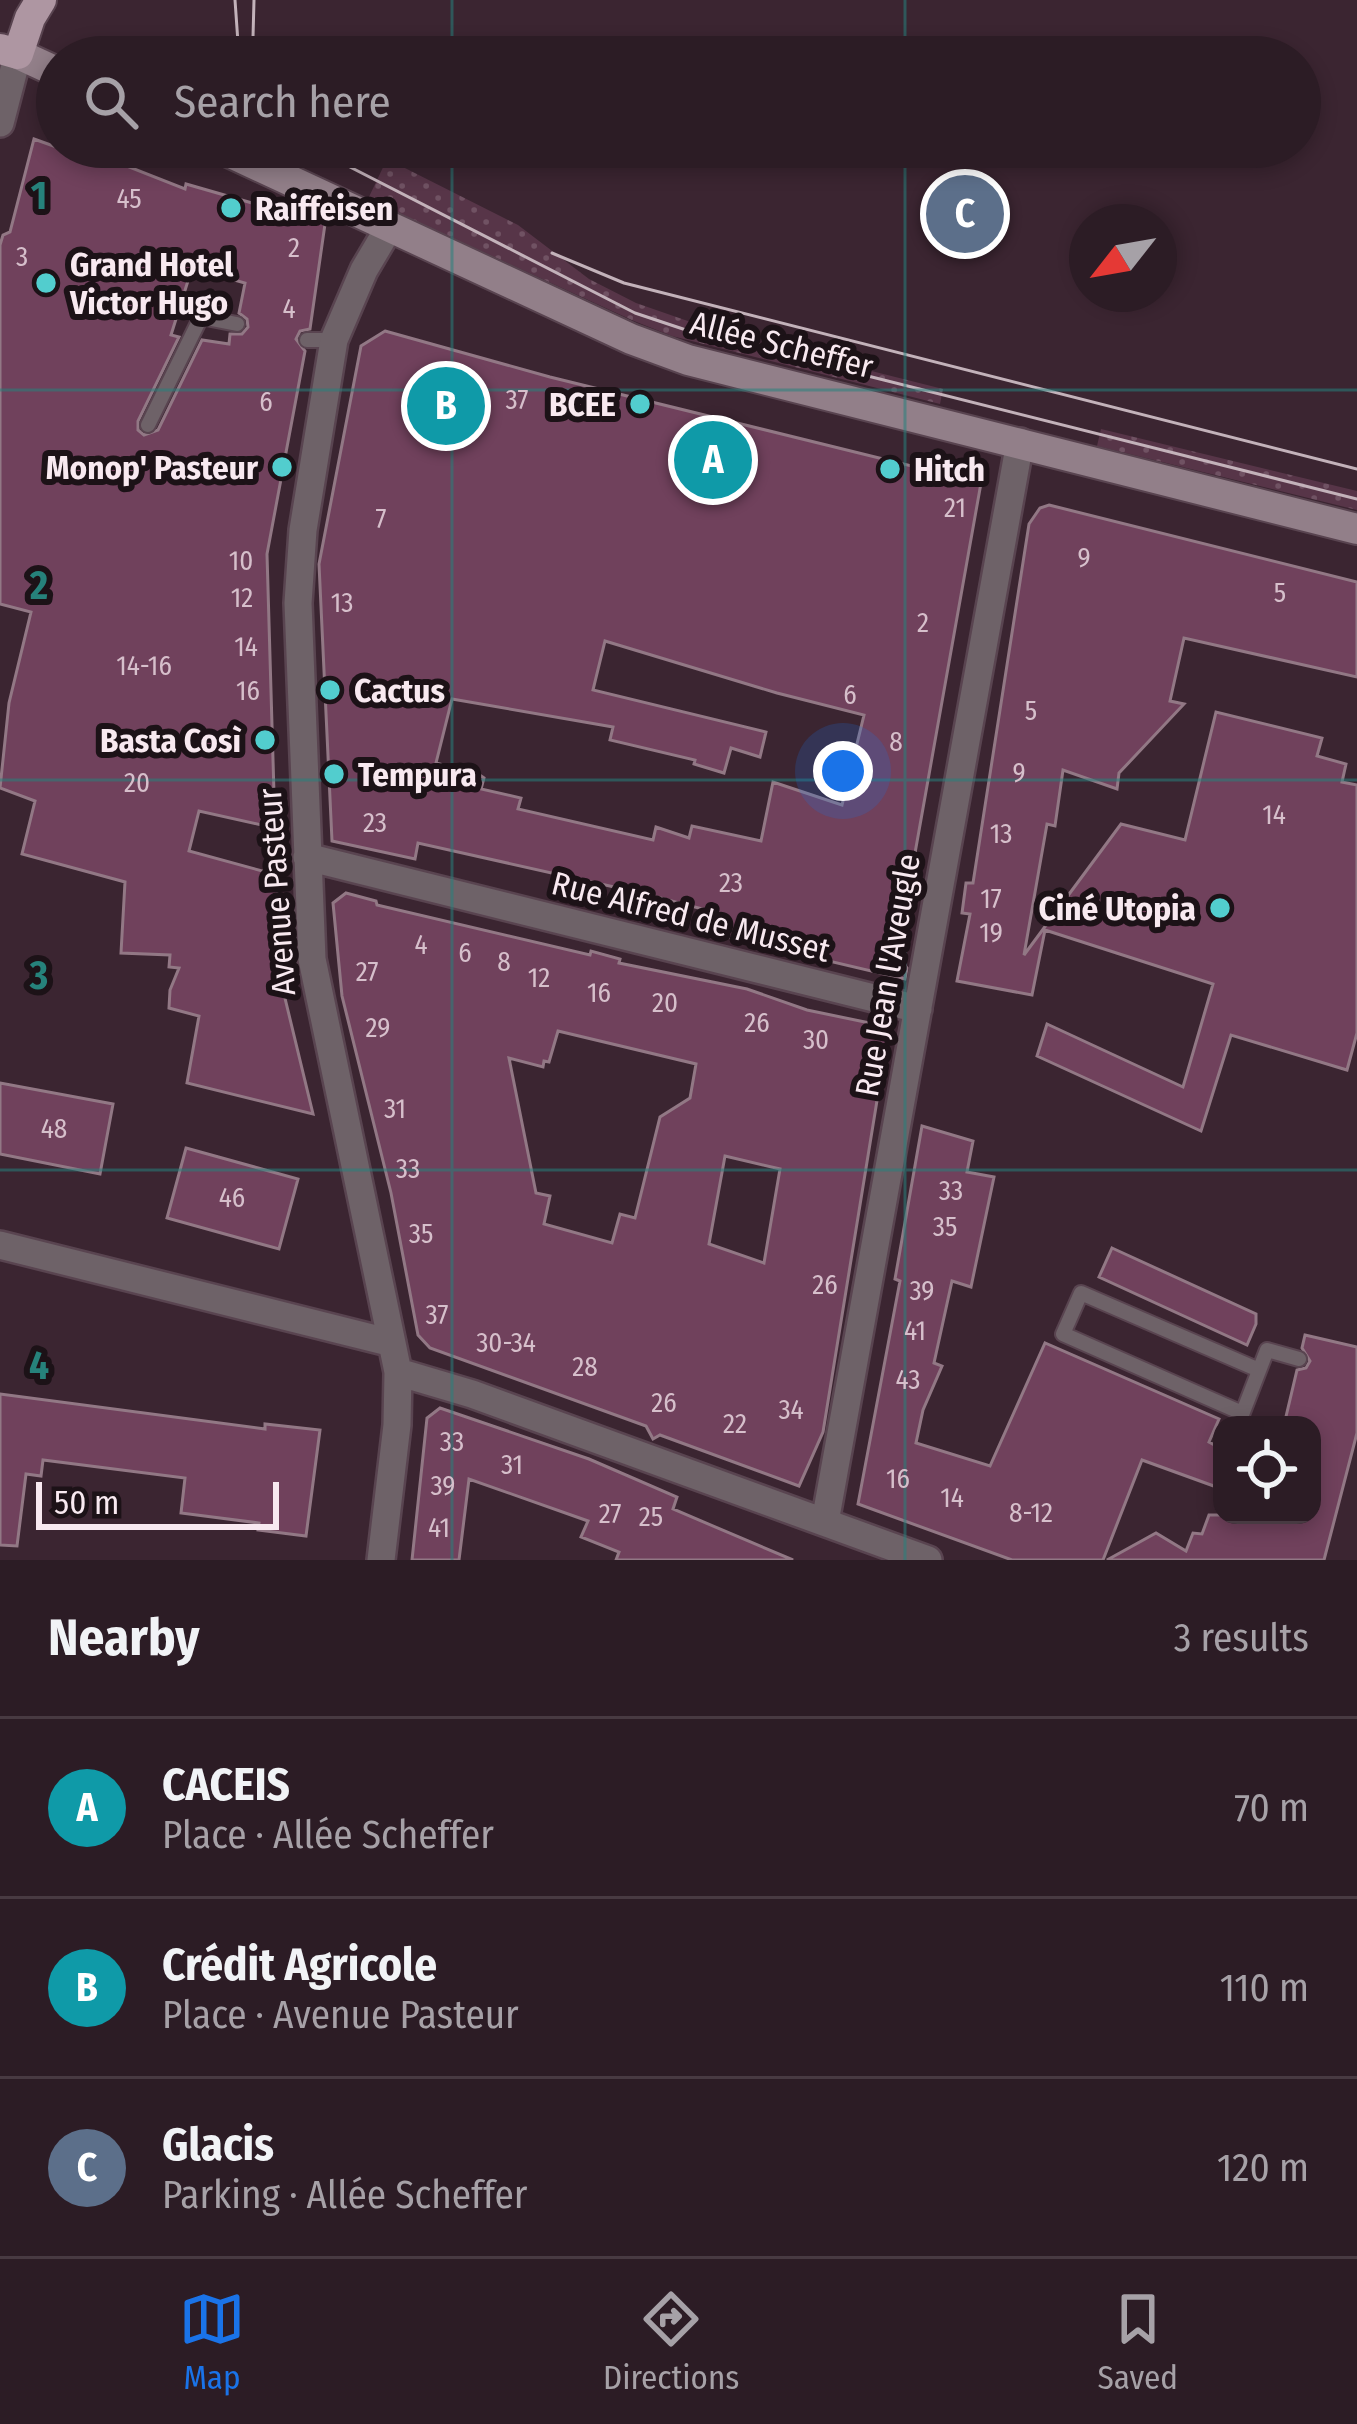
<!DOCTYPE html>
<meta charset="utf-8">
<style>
body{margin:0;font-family:"Fira Sans Condensed",sans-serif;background:#382932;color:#f1f3f6}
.controls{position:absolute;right:36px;bottom:36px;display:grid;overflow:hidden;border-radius:24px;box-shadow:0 6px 18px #0003}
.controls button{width:108px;height:108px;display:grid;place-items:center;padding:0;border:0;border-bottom:3px solid #483a42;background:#2c1c25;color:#f1f3f6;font:60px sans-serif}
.compass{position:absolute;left:1069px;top:204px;width:108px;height:108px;border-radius:50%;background:#2c1c25;box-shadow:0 6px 18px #0003;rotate:239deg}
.scale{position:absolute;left:36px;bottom:30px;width:243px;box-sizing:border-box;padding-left:12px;border:6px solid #f8e9f0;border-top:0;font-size:33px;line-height:42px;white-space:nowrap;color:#f8e9f0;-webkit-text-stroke:9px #1c1217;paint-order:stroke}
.you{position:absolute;left:843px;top:771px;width:42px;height:42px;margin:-30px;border:9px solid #fff;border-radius:50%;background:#1a73e8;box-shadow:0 0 0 18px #1a73e833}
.badge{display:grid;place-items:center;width:78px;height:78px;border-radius:50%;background:#1a73e8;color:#fff;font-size:39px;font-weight:700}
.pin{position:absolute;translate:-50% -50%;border:6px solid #fff;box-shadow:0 3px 12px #0006}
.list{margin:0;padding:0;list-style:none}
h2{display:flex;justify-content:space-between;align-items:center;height:156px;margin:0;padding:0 48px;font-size:51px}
h2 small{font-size:39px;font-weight:400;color:#a6a1a7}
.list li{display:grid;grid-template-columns:78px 1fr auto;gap:36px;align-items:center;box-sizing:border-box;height:180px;padding:0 48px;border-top:3px solid #483a42}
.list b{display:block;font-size:45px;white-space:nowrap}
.list p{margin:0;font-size:39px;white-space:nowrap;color:#a6a1a7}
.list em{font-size:39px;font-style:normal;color:#a6a1a7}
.icon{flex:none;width:66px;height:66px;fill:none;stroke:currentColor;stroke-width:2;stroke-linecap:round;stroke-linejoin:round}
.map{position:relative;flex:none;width:1357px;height:1560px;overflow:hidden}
.search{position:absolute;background:#2c1c25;box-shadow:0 6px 18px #0003;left:36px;right:36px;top:36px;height:132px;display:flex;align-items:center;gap:30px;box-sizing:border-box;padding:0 42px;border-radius:66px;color:#a6a1a7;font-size:45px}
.sheet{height:696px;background:#2c1c25}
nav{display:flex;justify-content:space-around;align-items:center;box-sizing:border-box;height:168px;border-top:3px solid #483a42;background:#2c1c25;font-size:33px;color:#a6a1a7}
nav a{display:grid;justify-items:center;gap:6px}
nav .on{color:#1a73e8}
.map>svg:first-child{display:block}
.grass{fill:url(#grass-dots)}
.building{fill:#70415c;stroke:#927885;stroke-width:3;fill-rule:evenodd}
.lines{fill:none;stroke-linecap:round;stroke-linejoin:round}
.lane-casing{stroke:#594450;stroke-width:18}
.street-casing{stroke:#594450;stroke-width:32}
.secondary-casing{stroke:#594450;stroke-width:34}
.primary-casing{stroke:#594450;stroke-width:34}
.lane{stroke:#6e6268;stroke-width:14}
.street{stroke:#6e6268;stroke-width:27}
.secondary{stroke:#927f89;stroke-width:30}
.primary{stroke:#ae96a2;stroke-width:30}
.tram{stroke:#c3b2ba;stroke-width:3}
.grid{fill:none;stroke:#26827b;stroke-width:3;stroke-opacity:0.55}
.poi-dot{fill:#52cdce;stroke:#1c1217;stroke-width:4.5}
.labels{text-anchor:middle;stroke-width:12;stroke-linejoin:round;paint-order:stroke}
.number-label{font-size:27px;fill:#d6bfcb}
.poi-label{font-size:33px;font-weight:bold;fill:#f8e9f0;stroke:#1c1217;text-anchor:start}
.street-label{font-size:33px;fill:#f8e9f0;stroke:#1c1217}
.grid-label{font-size:39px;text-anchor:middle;font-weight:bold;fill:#26827b;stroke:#1c1217;stroke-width:12;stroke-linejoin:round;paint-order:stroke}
</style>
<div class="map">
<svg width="1357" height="1560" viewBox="0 0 1357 1560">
<defs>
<pattern id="grass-dots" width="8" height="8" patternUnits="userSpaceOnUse" patternTransform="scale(3)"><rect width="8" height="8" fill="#573548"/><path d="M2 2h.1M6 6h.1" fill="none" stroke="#705263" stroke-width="1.8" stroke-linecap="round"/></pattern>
</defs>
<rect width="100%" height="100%" fill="#3b2531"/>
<path class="grass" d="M 387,159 L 518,225 L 589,279 L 636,303 L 728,335 L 943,389 L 940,404 L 672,336 L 634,321 L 368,199 Z
M 1101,429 L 1357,491 L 1357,510 L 1097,446 Z"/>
<path class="building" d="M 34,139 L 98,162 L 99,155 L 185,189 L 186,184 L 325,224 L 310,329 L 300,331 L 296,339 L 305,351 L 267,554 L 275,828 L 199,811 L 189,851 L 277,875 L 283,990 L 313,1114 L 187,1083 L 199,1016 L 169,1008 L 170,990 L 179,968 L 169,967 L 170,955 L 121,953 L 125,882 L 22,854 L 35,801 L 0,788 L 9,703 L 31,612 L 0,604 L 0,245 L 3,235 L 10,232 ZM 192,268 L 245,283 L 239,313 L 247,319 L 248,327 L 242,334 L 230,334 L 229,344 L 202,340 L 158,430 L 144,435 L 138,430 L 138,421 L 179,337 L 171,335 Z
M 385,331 L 550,377 L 981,483 L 902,926 L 898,955 L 907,968 L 905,979 L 719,935 L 722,914 L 641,893 L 418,843 L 415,859 L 332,841 L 319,564 L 361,346 ZM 605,641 L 777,693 L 864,715 L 842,805 L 773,782 L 761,841 L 692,826 L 689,838 L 656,827 L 653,840 L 518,809 L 521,798 L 481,789 L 484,778 L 478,774 L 436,763 L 452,699 L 613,727 L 610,740 L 695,760 L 694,764 L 724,773 L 731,748 L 760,757 L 766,732 L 593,690 Z
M 1049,505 L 1357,582 L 1357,677 L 1184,638 L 1170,701 L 1184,704 L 1119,773 L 1117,789 L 1063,770 L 1055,826 L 1047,824 L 1024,955 L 1121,824 L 1185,840 L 1216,712 L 1322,738 L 1317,756 L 1346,764 L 1342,782 L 1357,785 L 1357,1033 L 1347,1070 L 1231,1035 L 1201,1131 L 1037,1056 L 1047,1024 L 1183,1087 L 1213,984 L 1045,930 L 1032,995 L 957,981 L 970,914 L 962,913 L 966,883 L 973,883 L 1029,524 L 1040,508 Z
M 346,893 L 376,901 L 377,905 L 590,955 L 591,951 L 620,959 L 619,963 L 747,989 L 807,1010 L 889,1027 L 823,1432 L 799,1486 L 660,1435 L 653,1439 L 646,1426 L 430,1348 L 418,1335 L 391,1193 L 342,996 L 333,903 ZM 558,1031 L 696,1064 L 690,1098 L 660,1117 L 635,1218 L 620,1214 L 612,1243 L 544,1224 L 550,1196 L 536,1193 L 509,1058 L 543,1067 L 544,1061 L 549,1062 ZM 725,1156 L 780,1169 L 764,1263 L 709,1244 Z
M 0,1083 L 113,1104 L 100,1174 L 0,1154 Z
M 922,1126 L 973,1141 L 967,1172 L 994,1177 L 971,1287 L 952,1281 L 934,1363 L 942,1366 L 923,1410 L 916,1443 L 990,1466 L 1045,1343 L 1219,1419 L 1209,1442 L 1222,1449 L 1222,1489 L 1142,1460 L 1103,1560 L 1012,1560 L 858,1504 L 900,1281 L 895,1279 Z
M 186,1148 L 298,1179 L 279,1249 L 167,1218 Z
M 1112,1248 L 1256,1314 L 1256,1324 L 1247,1345 L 1099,1277 Z
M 1305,1335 L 1357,1347 L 1357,1433 L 1324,1560 L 1107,1560 L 1156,1533 L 1186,1551 L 1193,1533 L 1202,1534 L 1209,1515 L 1312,1515 L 1312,1425 L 1284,1425 L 1297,1370 L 1306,1368 L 1310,1361 L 1302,1348 Z
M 0,1394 L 265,1429 L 265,1424 L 320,1430 L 306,1536 L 258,1530 L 259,1523 L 181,1513 L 185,1478 L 43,1460 L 41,1476 L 26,1474 L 17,1546 L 0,1545 Z
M 440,1408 L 589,1459 L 677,1497 L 673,1509 L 793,1560 L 616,1560 L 619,1552 L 581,1537 L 588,1521 L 469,1479 L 459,1560 L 412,1560 L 427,1418 Z"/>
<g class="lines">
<g class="lane-casing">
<path id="lane" d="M 307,340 L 334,340
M 148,425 L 201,317 L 237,324
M 1242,1413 L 1063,1334 L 1081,1293 L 1259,1370
M 1238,1425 L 1267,1350 L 1299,1359"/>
</g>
<g class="street-casing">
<path id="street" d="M 0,123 L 18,54
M 307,857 L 918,1009
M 0,1245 L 392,1343
M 398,1372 L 472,1394 L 928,1560
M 825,1522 L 1020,442
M 381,1560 L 397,1425 L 398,1372 L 312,959 L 298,603 L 303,530 L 334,340 L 364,270 L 390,226"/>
</g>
<g class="secondary-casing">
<path id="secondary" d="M 18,54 L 57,72
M 218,147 L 631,339 L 688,360 L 1357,529"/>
</g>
<g class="primary-casing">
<path id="primary" d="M 0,49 L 18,54 L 30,18 L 41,0"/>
</g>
<use href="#lane" class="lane"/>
<use href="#street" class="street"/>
<use href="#secondary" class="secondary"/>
<use href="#primary" class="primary"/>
<path class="tram" d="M 235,0 L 239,57
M 254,0 L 253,37 L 257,57
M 311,147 L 635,313 L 689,331 L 1357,499
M 552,253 L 624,283 L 1357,469"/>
</g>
<path class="grid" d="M 452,0 L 452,57M 905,0 L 905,57M 452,147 L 452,1560M 905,147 L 905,1560M 0,390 L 1357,390M 0,780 L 1357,780M 0,1170 L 1357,1170"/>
<g class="poi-dot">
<circle cx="231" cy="208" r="12"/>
<circle cx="46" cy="283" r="12"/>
<circle cx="640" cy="404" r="12"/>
<circle cx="282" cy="467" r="12"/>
<circle cx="890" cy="469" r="12"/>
<circle cx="330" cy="690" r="12"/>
<circle cx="265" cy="740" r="12"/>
<circle cx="334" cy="774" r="12"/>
<circle cx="1220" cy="908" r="12"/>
</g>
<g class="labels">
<g class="number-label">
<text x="129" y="208">45</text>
<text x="294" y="257">2</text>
<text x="22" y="266">3</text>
<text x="289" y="318">4</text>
<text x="517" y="409">37</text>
<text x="266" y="411">6</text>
<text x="955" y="517">21</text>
<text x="381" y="528">7</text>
<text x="1084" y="567">9</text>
<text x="241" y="570">10</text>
<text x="1280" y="602">5</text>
<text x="242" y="607">12</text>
<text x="342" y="612">13</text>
<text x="923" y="632">2</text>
<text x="246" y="656">14</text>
<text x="144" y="675">14-16</text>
<text x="248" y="700">16</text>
<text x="850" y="704">6</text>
<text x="1031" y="720">5</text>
<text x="896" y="751">8</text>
<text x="1019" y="782">9</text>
<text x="137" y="792">20</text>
<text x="1274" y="824">14</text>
<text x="375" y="832">23</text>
<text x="1001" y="843">13</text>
<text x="731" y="892">23</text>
<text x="991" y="908">17</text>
<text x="991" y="942">19</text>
<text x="421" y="954">4</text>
<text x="465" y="962">6</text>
<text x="504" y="971">8</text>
<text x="367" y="981">27</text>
<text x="539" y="987">12</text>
<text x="599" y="1002">16</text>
<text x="665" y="1012">20</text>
<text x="757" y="1032">26</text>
<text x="378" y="1037">29</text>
<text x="816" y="1049">30</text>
<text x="395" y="1118">31</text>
<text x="54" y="1138">48</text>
<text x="408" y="1178">33</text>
<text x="951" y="1200">33</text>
<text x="232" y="1207">46</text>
<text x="945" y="1236">35</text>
<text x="421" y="1243">35</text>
<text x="825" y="1294">26</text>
<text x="922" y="1300">39</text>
<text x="437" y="1324">37</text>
<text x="915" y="1340">41</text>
<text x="506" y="1352">30-34</text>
<text x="585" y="1376">28</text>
<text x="908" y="1389">43</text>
<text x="664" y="1412">26</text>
<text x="791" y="1419">34</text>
<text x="735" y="1433">22</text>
<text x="452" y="1451">33</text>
<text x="512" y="1474">31</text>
<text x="898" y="1488">16</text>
<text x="443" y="1495">39</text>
<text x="952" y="1507">14</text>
<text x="1031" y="1522">8-12</text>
<text x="610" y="1523">27</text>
<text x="651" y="1526">25</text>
<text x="439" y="1537">41</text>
</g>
<g class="poi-label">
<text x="255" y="220">Raiffeisen</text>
<text x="70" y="276">Grand Hotel<tspan x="70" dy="38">Victor Hugo</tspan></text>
<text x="616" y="416" text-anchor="end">BCEE</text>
<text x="258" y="479" text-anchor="end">Monop' Pasteur</text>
<text x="914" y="481">Hitch</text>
<text x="354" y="702">Cactus</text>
<text x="241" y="752" text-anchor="end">Basta Così</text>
<text x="358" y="786">Tempura</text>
<text x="1196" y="920" text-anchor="end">Ciné Utopia</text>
</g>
<g class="street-label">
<text transform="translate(782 344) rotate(14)" y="12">Allée Scheffer</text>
<text transform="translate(276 892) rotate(-94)" y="12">Avenue Pasteur</text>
<text transform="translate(691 916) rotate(14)" y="12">Rue Alfred de Musset</text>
<text transform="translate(887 975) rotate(-80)" y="12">Rue Jean l'Aveugle</text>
</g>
</g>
<g class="grid-label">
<text x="39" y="209">1</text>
<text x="39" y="599">2</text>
<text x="39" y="989">3</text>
<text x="39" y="1379">4</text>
</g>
</svg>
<div class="controls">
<button><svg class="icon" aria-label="locate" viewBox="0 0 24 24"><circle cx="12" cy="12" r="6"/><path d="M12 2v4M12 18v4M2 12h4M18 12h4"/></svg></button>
</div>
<svg class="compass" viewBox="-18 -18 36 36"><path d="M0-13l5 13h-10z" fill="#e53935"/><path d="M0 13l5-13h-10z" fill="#a6a1a7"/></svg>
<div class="scale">50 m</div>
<div class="you"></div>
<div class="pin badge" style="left:713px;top:460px;background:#0f9aa8">A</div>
<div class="pin badge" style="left:446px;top:406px;background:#0f9aa8">B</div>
<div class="pin badge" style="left:965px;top:214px;background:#5c6f8a">C</div>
<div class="search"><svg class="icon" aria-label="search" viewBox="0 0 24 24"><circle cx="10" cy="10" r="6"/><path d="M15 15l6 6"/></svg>Search here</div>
</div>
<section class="sheet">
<h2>Nearby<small>3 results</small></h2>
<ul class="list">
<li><span class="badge" style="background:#0f9aa8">A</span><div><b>CACEIS</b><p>Place · Allée Scheffer</p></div><em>70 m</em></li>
<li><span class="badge" style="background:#0f9aa8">B</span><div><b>Crédit Agricole</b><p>Place · Avenue Pasteur</p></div><em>110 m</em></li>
<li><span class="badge" style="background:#5c6f8a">C</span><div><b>Glacis</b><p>Parking · Allée Scheffer</p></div><em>120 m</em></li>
</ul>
</section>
<nav>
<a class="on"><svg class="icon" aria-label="map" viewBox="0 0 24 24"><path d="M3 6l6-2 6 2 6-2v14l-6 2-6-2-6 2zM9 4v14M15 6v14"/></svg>Map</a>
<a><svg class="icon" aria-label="directions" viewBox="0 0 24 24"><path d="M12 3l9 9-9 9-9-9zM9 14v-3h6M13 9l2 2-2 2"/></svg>Directions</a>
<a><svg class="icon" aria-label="saved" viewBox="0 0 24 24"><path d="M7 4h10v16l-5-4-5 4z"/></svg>Saved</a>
</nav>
